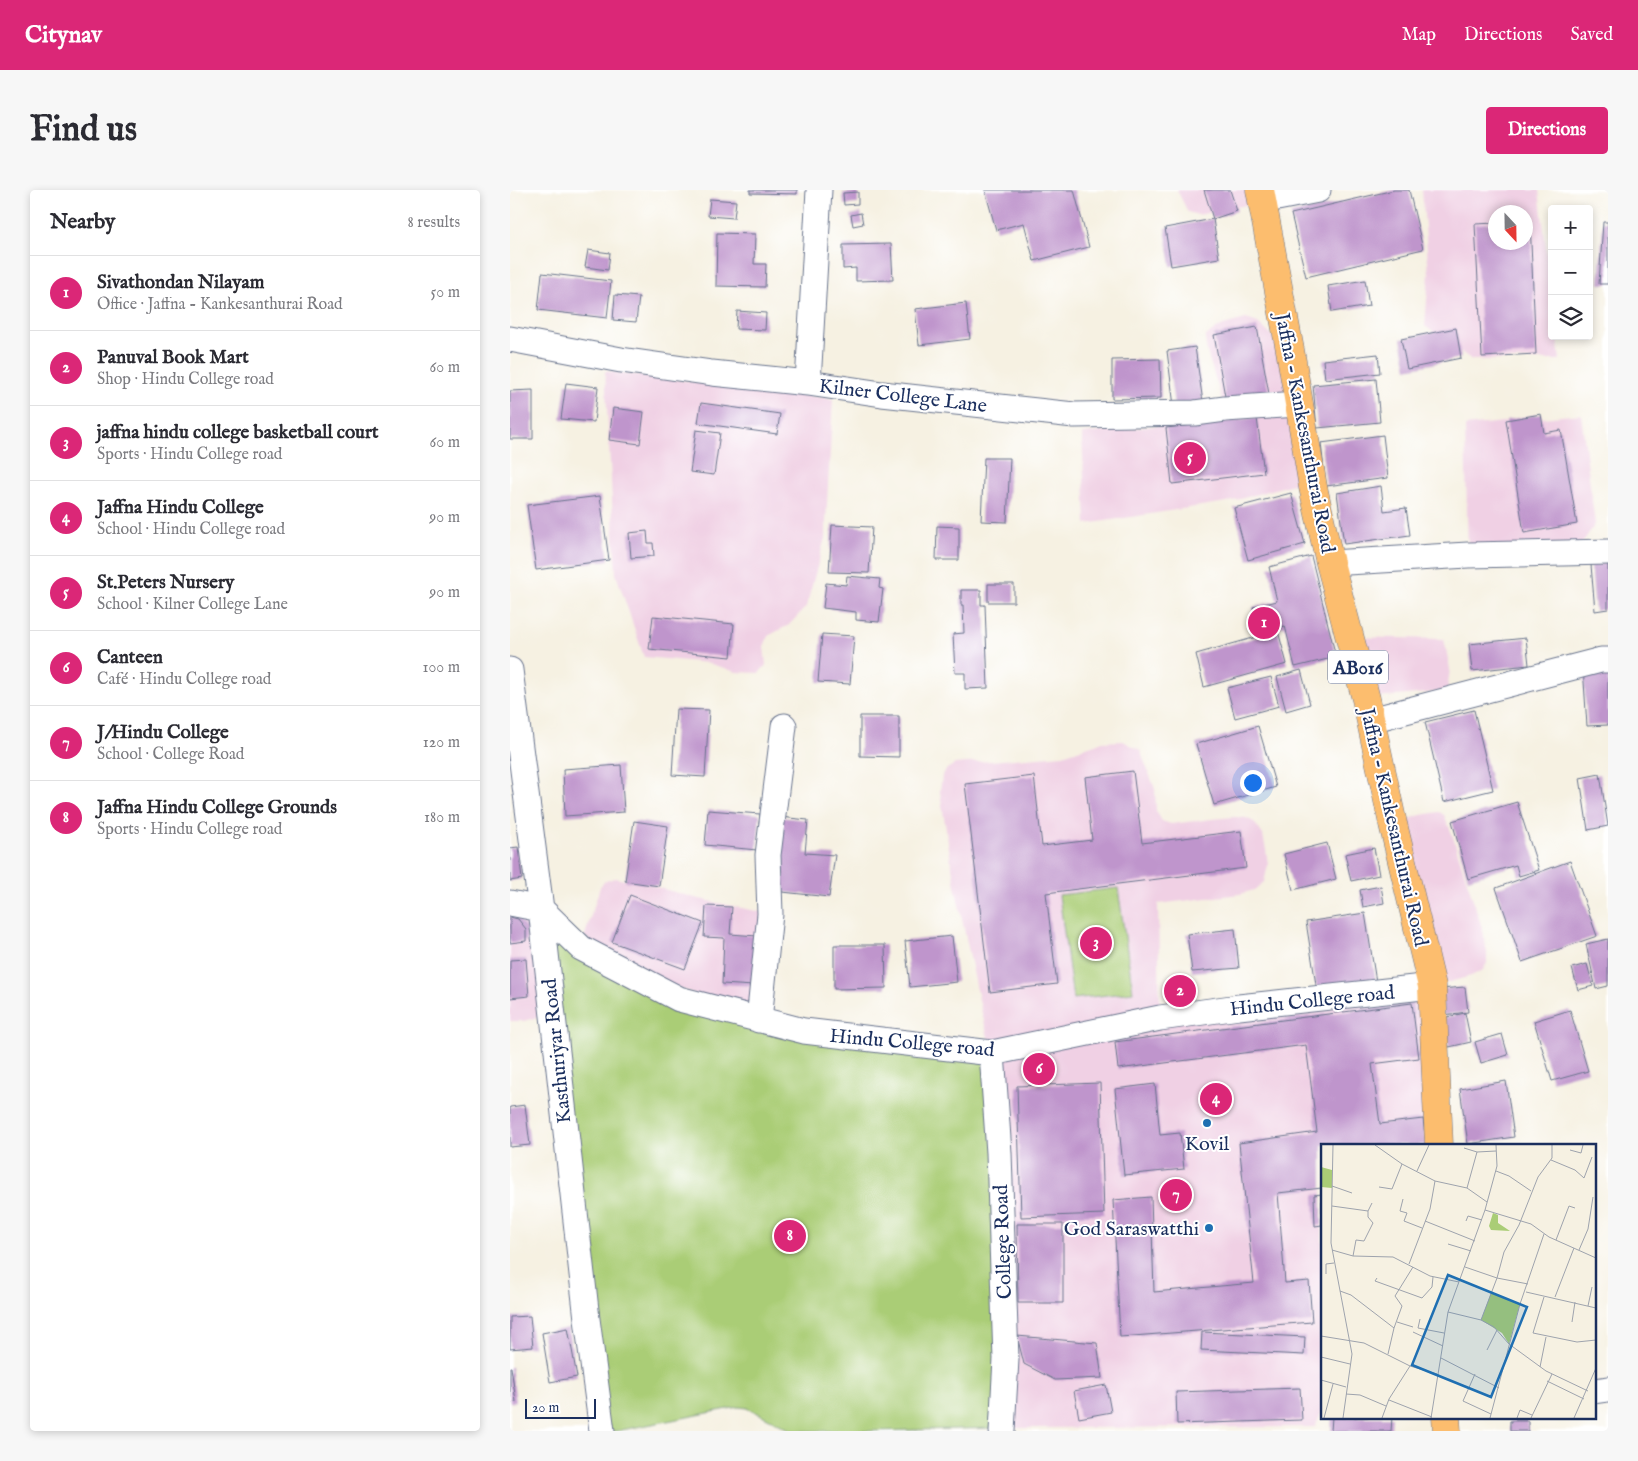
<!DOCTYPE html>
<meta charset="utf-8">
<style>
body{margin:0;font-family:"IM FELL English",serif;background:#f7f7f7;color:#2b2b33}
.controls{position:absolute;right:15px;top:15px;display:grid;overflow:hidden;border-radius:5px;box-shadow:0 2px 8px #0003}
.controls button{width:45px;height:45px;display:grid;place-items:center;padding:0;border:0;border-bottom:1px solid #e1e1e2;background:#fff;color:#2b2b33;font:25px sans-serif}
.compass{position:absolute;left:978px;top:15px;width:45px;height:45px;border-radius:50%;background:#fff;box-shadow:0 2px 8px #0003;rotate:158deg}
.scale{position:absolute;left:15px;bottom:12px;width:71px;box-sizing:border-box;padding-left:5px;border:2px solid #1b2f5e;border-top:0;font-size:14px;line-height:18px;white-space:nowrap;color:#1b2f5e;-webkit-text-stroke:4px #fff;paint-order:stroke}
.you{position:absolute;left:742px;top:592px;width:18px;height:18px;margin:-12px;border:4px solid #fff;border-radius:50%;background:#1a73e8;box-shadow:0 0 0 8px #1a73e833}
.badge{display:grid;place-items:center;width:32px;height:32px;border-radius:50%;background:#db2777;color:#fff;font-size:16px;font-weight:700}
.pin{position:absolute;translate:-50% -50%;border:2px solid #fff;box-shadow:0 1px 5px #0006}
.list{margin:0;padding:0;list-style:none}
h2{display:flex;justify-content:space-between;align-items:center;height:65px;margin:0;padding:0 20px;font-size:21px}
h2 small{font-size:16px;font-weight:400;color:#7c7c81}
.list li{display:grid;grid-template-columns:32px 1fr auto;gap:15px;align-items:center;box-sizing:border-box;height:75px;padding:0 20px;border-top:1px solid #e1e1e2}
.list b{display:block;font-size:19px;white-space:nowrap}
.list p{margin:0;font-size:16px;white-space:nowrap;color:#7c7c81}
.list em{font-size:16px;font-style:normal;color:#7c7c81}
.icon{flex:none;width:28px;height:28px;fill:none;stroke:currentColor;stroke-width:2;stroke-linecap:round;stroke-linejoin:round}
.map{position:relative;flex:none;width:1098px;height:1241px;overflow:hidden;border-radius:5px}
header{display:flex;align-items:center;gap:30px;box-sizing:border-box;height:70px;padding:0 25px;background:#db2777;color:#fff}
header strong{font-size:24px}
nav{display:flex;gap:28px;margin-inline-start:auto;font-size:18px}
.intro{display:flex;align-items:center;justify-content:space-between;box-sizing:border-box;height:120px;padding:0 30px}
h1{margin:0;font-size:35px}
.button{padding:12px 22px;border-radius:5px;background:#db2777;color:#fff;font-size:18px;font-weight:700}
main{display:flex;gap:30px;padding:0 30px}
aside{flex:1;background:#fff;border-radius:5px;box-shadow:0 2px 8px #0003}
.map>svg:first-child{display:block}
.built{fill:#f0d0e4;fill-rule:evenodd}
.pitch{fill:#aacd76;stroke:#627e6a}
.building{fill:#bf95cc}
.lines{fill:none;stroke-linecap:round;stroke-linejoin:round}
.street-casing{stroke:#68738c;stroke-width:27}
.primary-casing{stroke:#68738c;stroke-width:29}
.street{stroke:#fff;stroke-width:25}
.primary{stroke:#fcbd6e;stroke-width:28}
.poi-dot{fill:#1f6fb2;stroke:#fff;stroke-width:2}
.labels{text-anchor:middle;stroke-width:4;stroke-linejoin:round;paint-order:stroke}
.shield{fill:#fff;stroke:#5f6d8e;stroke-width:1}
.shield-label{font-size:19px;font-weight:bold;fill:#1b2f5e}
.street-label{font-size:20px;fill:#1b2f5e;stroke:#fff}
.poi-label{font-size:20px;fill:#1b2f5e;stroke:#fff}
.inset-road{fill:none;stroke:#9ea3ad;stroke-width:1}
.view{fill:#1f6fb2;fill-opacity:0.15;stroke:#1f6fb2;stroke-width:2.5}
.inset-edge{fill:none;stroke:#1b2f5e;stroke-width:2.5}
</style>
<header>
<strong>Citynav</strong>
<nav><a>Map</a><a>Directions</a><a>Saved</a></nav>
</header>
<div class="intro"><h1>Find us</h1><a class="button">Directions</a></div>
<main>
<aside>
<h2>Nearby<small>8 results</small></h2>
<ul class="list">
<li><span class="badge">1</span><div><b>Sivathondan Nilayam</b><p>Office · Jaffna - Kankesanthurai Road</p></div><em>50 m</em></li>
<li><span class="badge">2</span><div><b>Panuval Book Mart</b><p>Shop · Hindu College road</p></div><em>60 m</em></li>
<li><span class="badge">3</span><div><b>jaffna hindu college basketball court</b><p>Sports · Hindu College road</p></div><em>60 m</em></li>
<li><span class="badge">4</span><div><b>Jaffna Hindu College</b><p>School · Hindu College road</p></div><em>90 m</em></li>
<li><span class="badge">5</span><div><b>St.Peters Nursery</b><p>School · Kilner College Lane</p></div><em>90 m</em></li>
<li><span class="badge">6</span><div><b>Canteen</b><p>Café · Hindu College road</p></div><em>100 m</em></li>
<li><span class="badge">7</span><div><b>J/Hindu College</b><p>School · College Road</p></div><em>120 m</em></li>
<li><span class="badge">8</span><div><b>Jaffna Hindu College Grounds</b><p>Sports · Hindu College road</p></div><em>180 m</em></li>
</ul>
</aside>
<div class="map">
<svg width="1098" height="1241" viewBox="0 0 1098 1241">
<rect width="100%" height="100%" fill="#fff"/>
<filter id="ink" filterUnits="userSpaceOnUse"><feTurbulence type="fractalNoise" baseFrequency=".02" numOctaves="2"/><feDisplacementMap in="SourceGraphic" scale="10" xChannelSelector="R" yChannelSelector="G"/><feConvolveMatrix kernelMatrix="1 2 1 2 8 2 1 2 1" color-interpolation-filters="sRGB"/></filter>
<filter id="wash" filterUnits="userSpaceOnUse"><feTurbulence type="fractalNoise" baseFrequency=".0096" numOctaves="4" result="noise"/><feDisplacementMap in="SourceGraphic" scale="20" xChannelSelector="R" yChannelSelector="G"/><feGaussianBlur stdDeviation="1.12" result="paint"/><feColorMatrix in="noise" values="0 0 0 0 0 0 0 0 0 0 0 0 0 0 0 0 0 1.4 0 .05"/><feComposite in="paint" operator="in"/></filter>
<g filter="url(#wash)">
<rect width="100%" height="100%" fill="#f6f1e2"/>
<path class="built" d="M 667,0 L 808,0 L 688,25 L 678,22 Z
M 912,0 L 1029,0 L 1042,106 L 1042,146 L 1047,146 L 1050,170 L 962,170 L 915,136 L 919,84 ZM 986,22 L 1016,22 L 1016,52 L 986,52 Z
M 736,129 L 748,133 L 762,146 L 769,157 L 788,214 L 715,219 L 697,162 L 695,149 L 696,146 L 713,135 Z
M 95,181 L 323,209 L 315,348 L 296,417 L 279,435 L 258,446 L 254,457 L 256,475 L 249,483 L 226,482 L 198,473 L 134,467 L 106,384 Z
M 777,222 L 793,291 L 723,311 L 576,334 L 572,244 Z
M 1071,224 L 1085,334 L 1066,362 L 958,365 L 955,236 Z
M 840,447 L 934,449 L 940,479 L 937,501 L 856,509 Z
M 613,551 L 630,560 L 645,599 L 646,621 L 652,631 L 661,634 L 702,629 L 725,627 L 736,628 L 744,632 L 753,645 L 756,660 L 758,675 L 754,692 L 744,700 L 730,704 L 648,714 L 650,828 L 921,796 L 883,634 L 911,625 L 929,622 L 934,625 L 942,644 L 973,741 L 977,763 L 977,773 L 973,780 L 961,786 L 922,797 L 929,955 L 812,955 L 812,1221 L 805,1237 L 492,1238 L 482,863 L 471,819 L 445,696 L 430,602 L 432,586 L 437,579 L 445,574 L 553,565 L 591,552 Z
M 105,688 L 143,696 L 185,708 L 260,724 L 249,830 L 71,758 L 90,697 L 95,691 Z
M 0,713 L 31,719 L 42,824 L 13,831 L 0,831 Z"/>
<path class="pitch" d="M 608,698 L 623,802 L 563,809 L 549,705 Z
M 31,719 L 169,809 L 482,863 L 492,1238 L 361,1241 L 283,1241 L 238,1218 L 228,1217 L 107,1241 L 92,1241 Z"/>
<g id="blocks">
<path class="building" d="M 240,0 L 287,0 L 287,4 L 240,3 Z
M 475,0 L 564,0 L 579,57 L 524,71 L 514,33 L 486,40 Z
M 694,0 L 720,0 L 727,21 L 703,29 Z
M 884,0 L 899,0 L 913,59 L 796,87 L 781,24 Z
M 348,2 L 348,14 L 334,15 L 333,3 Z
M 200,9 L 226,11 L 224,28 L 198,26 Z
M 351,23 L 353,34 L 343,36 L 341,25 Z
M 703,29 L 709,68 L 661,76 L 655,38 Z
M 1020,31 L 1026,164 L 972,167 L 965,34 L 986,33 L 986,52 L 1016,52 L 1016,32 Z
M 1093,32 L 1098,32 L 1098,94 L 1089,94 Z
M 207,43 L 245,44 L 244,74 L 256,74 L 255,97 L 206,96 Z
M 381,54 L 383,90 L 346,91 L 346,78 L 333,79 L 333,55 Z
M 78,60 L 100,63 L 98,80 L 75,77 Z
M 32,83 L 101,91 L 97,128 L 28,120 Z
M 855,90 L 859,116 L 822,122 L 818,96 Z
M 105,105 L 129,107 L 126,132 L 103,130 Z
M 456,113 L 460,149 L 409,155 L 405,119 Z
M 227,121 L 256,123 L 255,140 L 226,139 Z
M 747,137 L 759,204 L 716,212 L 704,145 Z
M 946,138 L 951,168 L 897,179 L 891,149 Z
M 685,157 L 693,212 L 664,216 L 657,161 Z
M 868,164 L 870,183 L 815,189 L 813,170 Z
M 650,169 L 651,208 L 602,209 L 602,170 Z
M 866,189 L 870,232 L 807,238 L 803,195 Z
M 56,193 L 88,197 L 84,232 L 51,229 Z
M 23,200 L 23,249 L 0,249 L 0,201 Z
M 191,213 L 270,224 L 267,244 L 188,233 Z
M 103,218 L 134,222 L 130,254 L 99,250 Z
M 1031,224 L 1034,243 L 1051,240 L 1067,334 L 1014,343 L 996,230 Z
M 747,228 L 754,283 L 662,294 L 656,238 Z
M 186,240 L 210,243 L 204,285 L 180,282 Z
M 873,245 L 878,288 L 816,296 L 811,253 Z
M 474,268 L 500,268 L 497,332 L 471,331 Z
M 871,296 L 874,321 L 896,318 L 900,345 L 834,354 L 827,303 Z
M 781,303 L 795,354 L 738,370 L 724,318 Z
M 90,306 L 99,370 L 26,380 L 17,315 Z
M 322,335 L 362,337 L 359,383 L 319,382 Z
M 427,336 L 449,337 L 449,370 L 426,370 Z
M 137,341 L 138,353 L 143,353 L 144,366 L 121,368 L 119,343 Z
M 801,366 L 826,467 L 785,477 L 775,436 L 749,442 L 743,417 L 767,411 L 759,377 Z
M 1098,373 L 1098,419 L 1085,421 L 1081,375 Z
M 337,386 L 370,389 L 369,398 L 373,399 L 369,432 L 346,430 L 346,422 L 313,418 L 316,393 L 336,395 Z
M 478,394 L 504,394 L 504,412 L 478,412 Z
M 451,400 L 471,400 L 471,415 L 475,415 L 478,498 L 455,499 L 455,483 L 445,483 L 443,444 L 454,443 L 453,415 L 451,415 Z
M 143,426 L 224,434 L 221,467 L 139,459 Z
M 768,441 L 777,474 L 694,497 L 686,464 Z
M 312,444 L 344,446 L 340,494 L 308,492 Z
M 1016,448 L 1019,475 L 962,481 L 959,454 Z
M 1098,475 L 1098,535 L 1077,536 L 1073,477 Z
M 791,480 L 800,514 L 776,521 L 767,487 Z
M 761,487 L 769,516 L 725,528 L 717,498 Z
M 166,519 L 199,520 L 195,587 L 162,585 Z
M 964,520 L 983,600 L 934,612 L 915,532 Z
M 350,526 L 389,526 L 389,567 L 350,566 Z
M 748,536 L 766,597 L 704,615 L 686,554 Z
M 111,575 L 114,622 L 55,626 L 53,579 Z
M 623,581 L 632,653 L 731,641 L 736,678 L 536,703 L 547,794 L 480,802 L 455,594 L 524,586 L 532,656 L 582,650 L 575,587 Z
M 1090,584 L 1098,636 L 1078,640 L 1070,588 Z
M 1007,612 L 1029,680 L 1009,686 L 1006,675 L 958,689 L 942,631 Z
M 198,620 L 250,624 L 247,660 L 195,655 Z
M 270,627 L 298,630 L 295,663 L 325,665 L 319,707 L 263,701 Z
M 124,631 L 158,636 L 149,696 L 115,691 Z
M 817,653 L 826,689 L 783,700 L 774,664 Z
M 8,657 L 12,689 L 0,691 L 0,658 Z
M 864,658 L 869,685 L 841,691 L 835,664 Z
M 1060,671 L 1087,746 L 1012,772 L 986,698 Z
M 871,696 L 874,713 L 853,717 L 850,700 Z
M 120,705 L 193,733 L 175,779 L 102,752 Z
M 196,716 L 222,717 L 220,744 L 247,746 L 244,796 L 212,794 L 214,748 L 194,747 Z
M 855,723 L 866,792 L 807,801 L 796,732 Z
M 0,727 L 8,729 L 16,739 L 16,751 L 0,753 Z
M 725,739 L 729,778 L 682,782 L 677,744 Z
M 442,746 L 447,792 L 400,797 L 395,751 Z
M 1098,749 L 1098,796 L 1086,799 L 1076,754 Z
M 324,755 L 375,755 L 376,798 L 324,799 Z
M 16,769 L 19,806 L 0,808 L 0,770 Z
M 1077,774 L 1083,796 L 1068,800 L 1062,778 Z
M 955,797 L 958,822 L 933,825 L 930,799 Z
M 902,813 L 909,868 L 862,874 L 870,934 L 913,929 L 916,955 L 812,955 L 812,998 L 768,1003 L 775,1093 L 799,1091 L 802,1132 L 610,1147 L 603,1010 L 641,1007 L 644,1102 L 744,1093 L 729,953 L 807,942 L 796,855 L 608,879 L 605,852 Z
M 1060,820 L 1078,881 L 1042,891 L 1024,831 Z
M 955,823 L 961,852 L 939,857 L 932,828 Z
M 992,844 L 998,865 L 971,873 L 965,852 Z
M 996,891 L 1004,947 L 958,954 L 950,899 Z
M 590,893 L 594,1024 L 511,1027 L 507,896 Z
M 645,894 L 650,945 L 670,943 L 674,979 L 614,985 L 605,899 Z
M 15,915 L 20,955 L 0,957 L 0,917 Z
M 812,1004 L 812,1035 L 805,1036 L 804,1005 Z
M 507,1034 L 553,1034 L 553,1113 L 508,1113 Z
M 20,1126 L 23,1157 L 0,1159 L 0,1127 Z
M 58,1138 L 67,1187 L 40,1192 L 32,1143 Z
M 692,1142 L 795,1147 L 794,1165 L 691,1160 Z
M 507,1146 L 587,1153 L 592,1188 L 545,1190 L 514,1174 Z
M 0,1177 L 1,1177 L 6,1212 L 0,1213 Z
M 596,1195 L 601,1222 L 569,1228 L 564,1201 Z
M 790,1198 L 792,1230 L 667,1234 L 666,1202 Z
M 822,1227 L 882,1227 L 881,1241 L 821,1241 Z
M 1000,1231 L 1018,1231 L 1018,1241 L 1000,1241 Z"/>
</g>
</g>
<g filter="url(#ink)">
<use href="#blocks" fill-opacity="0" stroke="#68738c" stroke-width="1"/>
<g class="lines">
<g class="street-casing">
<path id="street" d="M 752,11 L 808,0
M 0,149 L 111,170 L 202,183 L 298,193 L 372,204 L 564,225 L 685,223 L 715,219 L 788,214
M 298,193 L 309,0
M 820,373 L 958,365 L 1098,362
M 0,480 L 31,719 L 77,1129 L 92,1241
M 861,530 L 1064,477 L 1091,470 L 1098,470
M 0,713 L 31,719 L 71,758 L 169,809 L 294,841 L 482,863 L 650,828 L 729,817 L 922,796
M 249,830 L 260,724 L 258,665 L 274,536
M 482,863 L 489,963 L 496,1169 L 492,1241
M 1084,1201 L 1098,1199"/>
</g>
<g class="primary-casing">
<path id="primary" d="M 750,0 L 780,160 L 803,297 L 820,373 L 856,509 L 883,634 L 922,796 L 929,955
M 936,1227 L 937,1241"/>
</g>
<use href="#street" class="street"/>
<use href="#primary" class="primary"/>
</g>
</g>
<g class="poi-dot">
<circle cx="697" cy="933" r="5"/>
<circle cx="699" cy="1038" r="5"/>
</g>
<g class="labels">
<rect class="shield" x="818" y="460.5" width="60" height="33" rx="4"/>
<g class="shield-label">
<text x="848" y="484">AB016</text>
</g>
<g class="street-label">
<text transform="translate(393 205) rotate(7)" y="7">Kilner College Lane</text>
<text transform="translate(796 243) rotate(79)" y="7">Jaffna - Kankesanthurai Road</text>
<text transform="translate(885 637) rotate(77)" y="7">Jaffna - Kankesanthurai Road</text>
<text transform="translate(802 810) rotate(-6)" y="7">Hindu College road</text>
<text transform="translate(402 852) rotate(5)" y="7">Hindu College road</text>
<text transform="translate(46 861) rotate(-96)" y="7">Kasthuriyar Road</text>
<text transform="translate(492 1052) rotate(-92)" y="7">College Road</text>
</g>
<g class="poi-label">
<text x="697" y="960">Kovil</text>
<text x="689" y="1045" text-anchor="end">God Saraswatthi</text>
</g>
</g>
<g transform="translate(811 954)">
<rect width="275" height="275" fill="#f6f1e2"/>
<path d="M 0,23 L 11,26 L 11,44 L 0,43 ZM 172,69 L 177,71 L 177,79 L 189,87 L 170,86 L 168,82 Z" fill="#aacd76"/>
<path d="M 170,149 L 199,160 L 188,200 L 181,189 L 160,176 Z" fill="#aacd76"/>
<path class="inset-road" d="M 12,1 L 10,99 L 31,210 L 22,274M 54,1 L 81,20 L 114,37 L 146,44 L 166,58M 143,4 L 156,8 L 146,44M 249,6 L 260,9 L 262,1M 156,8 L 175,7M 230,16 L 254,26 L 263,34 L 271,13M 96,27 L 108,1M 175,27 L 188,32 L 210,47M 11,42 L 31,49M 58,43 L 71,45 L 81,20M 82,55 L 79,67 L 86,69 L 83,77 L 101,84M 11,62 L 47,67 L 51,59M 164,66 L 210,80 L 228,93 L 275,114M 104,77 L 154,97M 145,77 L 147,72 L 161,76M 235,96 L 248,62 L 254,64M 127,100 L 150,107M 11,106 L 32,112 L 72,113 L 109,132 L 138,138M 258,106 L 267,85 L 272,53M 32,112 L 35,96 L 43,97 L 52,79 L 47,73 L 47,67M 88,120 L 109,65 L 114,37M 144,123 L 176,134 L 183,108 L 198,81 L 217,33 L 231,14 L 231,1M 5,130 L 5,120 L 13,119M 56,134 L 54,137 L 101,154 L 111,143 L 112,133M 19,147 L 30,151 L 73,184 L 67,210M 205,148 L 275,164M 223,153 L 212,189 L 256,198 L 275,196M 234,153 L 253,104M 267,162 L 271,143M 127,168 L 160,176 L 173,183 L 188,200 L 225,227 L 267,247M 99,175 L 97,184 L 123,189M 160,176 L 176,134 L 207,140M 76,178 L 92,183M 251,178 L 254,158M 73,184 L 81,162 L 74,152 L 92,123M 92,188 L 122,202M 0,192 L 43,199 L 89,222 L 116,230M 166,206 L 176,186M 0,213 L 29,220M 120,214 L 178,244M 219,223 L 225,193M 154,230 L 142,257 L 170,270M 0,236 L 25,243M 226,237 L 263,255M 25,250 L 39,251 L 65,262M 68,256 L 111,273M 3,274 L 12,240M 61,274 L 68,255 L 89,222M 110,274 L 127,168 L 164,66 L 176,22 L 175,1M 169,274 L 199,160 L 223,90M 196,274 L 199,266 L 211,271M 210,274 L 231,230M 253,274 L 275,224"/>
<path class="view" d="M 127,131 L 206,163 L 170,253 L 91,221 Z"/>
<rect width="275" height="275" class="inset-edge"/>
</g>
</svg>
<div class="controls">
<button>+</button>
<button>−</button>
<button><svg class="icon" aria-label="layers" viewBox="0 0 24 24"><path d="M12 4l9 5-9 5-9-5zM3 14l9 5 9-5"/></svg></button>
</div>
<svg class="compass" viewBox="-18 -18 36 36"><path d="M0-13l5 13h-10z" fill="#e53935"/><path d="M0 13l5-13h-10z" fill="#7c7c81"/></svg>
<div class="scale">20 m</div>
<div class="you"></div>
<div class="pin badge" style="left:754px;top:433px">1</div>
<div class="pin badge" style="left:670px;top:801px">2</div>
<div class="pin badge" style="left:586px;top:753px">3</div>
<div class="pin badge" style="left:706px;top:909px">4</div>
<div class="pin badge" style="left:680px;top:268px">5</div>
<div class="pin badge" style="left:529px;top:879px">6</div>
<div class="pin badge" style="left:666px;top:1005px">7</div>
<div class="pin badge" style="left:280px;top:1046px">8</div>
</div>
</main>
